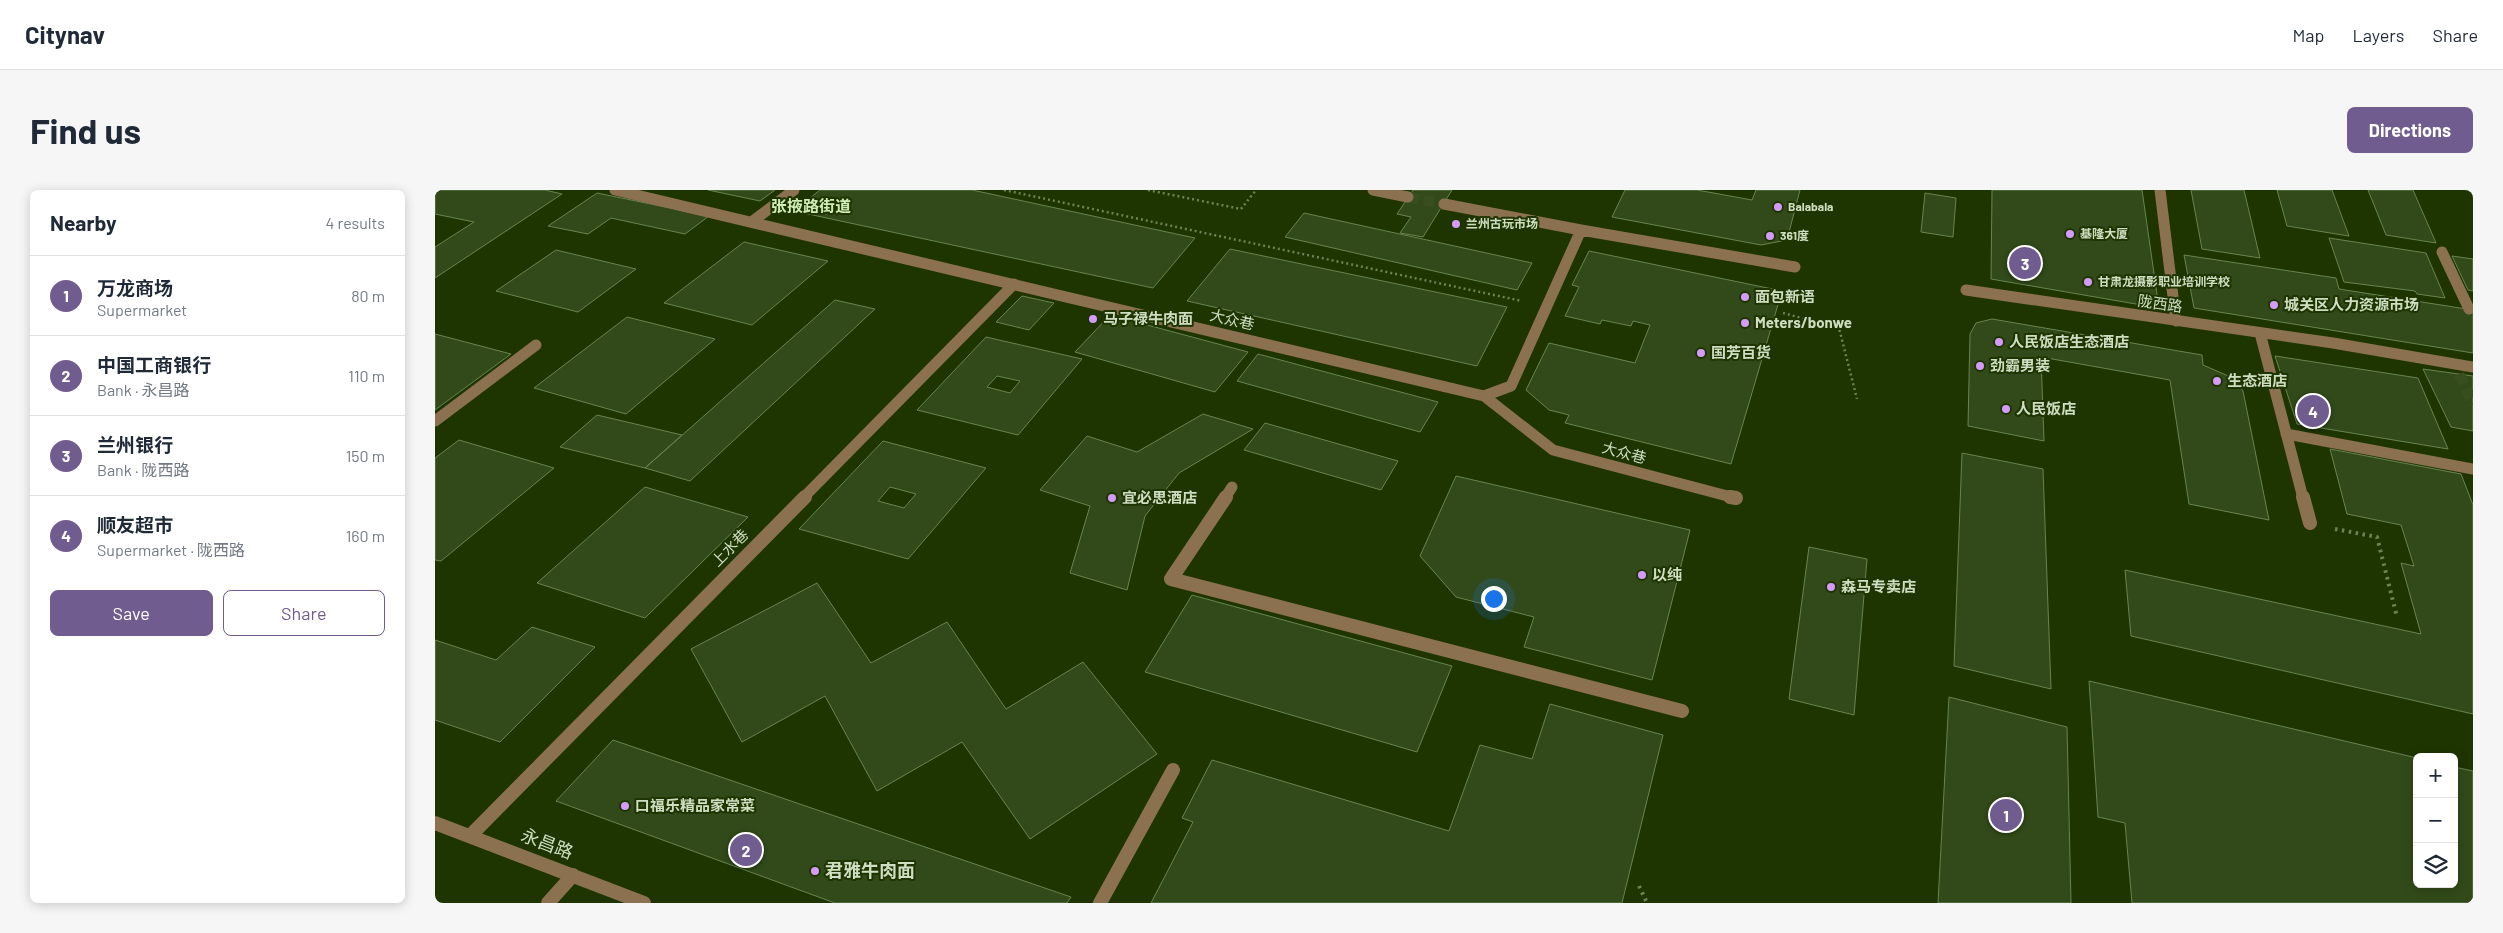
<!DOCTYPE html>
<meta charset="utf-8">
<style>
body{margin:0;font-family:Barlow,"Noto Sans SC",sans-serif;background:#f6f6f7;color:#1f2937}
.controls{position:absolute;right:15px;bottom:15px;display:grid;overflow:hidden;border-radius:8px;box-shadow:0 2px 12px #0003}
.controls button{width:45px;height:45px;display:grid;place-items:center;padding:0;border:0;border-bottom:1px solid #e0e1e3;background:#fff;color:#1f2937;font:25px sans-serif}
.you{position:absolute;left:1058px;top:408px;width:18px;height:18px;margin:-12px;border:4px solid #fff;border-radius:50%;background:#1a73e8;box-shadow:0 0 0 8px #1a73e833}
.badge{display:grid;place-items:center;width:32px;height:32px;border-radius:50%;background:#715c8f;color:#fff;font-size:16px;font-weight:700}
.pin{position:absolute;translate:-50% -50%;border:2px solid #fff;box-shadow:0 1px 5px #0006}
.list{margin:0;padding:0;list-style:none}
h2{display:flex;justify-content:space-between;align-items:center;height:65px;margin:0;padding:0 20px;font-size:21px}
h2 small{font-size:16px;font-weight:400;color:#747a83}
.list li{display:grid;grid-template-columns:32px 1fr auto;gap:15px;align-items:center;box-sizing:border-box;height:80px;padding:0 20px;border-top:1px solid #e0e1e3}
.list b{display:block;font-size:19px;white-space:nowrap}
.list p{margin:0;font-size:16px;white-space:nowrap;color:#747a83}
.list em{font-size:16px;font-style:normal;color:#747a83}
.actions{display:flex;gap:10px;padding:15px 20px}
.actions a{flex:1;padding:11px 0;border:1px solid #715c8f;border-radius:8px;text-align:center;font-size:18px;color:#715c8f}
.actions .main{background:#715c8f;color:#fff}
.icon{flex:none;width:28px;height:28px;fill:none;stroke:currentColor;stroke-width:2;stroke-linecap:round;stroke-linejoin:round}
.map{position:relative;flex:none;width:2038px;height:713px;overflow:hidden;border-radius:8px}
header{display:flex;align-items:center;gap:30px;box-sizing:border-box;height:70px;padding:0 25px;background:#fff;border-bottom:1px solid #e0e1e3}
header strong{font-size:24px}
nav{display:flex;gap:28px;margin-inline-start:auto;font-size:18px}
.intro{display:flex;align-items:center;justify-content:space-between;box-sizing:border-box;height:120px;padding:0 30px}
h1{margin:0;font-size:35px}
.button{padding:12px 22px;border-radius:8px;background:#715c8f;color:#fff;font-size:18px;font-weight:700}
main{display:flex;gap:30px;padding:0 30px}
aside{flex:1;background:#fff;border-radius:8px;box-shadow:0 2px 12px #0003}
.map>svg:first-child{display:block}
.building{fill:#324a19;stroke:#698450;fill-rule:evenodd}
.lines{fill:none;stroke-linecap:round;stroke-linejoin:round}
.minor-tunnel{stroke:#394e1e;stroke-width:11;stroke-dasharray:11 5;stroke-linecap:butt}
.path-far1{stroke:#6e8258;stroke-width:2.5;stroke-dasharray:2 3;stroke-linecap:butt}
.path{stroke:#6e8258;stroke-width:4;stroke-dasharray:2.5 4.5;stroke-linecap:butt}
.minor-far1{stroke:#8c7150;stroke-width:11}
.minor{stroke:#8c7150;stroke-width:14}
.poi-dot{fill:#d59bfb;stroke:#1e3501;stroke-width:2}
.labels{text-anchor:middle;stroke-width:4;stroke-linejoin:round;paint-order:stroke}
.far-poi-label{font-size:12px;font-weight:bold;fill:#cfdec2;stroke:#1e3501;text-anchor:start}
.poi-label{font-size:15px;font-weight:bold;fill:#cfdec2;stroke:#1e3501;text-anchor:start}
.street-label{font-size:15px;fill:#cfdec2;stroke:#1e3501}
.far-district-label{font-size:16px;font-weight:bold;fill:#d0eeb6;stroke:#1e3501}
.near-street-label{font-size:18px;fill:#cfdec2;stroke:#1e3501}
.near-poi-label{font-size:18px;font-weight:bold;fill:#cfdec2;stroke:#1e3501;text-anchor:start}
</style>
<header>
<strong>Citynav</strong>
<nav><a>Map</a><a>Layers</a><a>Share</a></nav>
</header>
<div class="intro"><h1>Find us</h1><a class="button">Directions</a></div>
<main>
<aside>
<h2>Nearby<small>4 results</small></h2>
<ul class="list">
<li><span class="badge">1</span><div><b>万龙商场</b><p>Supermarket</p></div><em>80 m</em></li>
<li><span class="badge">2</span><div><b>中国工商银行</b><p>Bank · 永昌路</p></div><em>110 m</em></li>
<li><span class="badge">3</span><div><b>兰州银行</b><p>Bank · 陇西路</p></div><em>150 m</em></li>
<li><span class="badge">4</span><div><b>顺友超市</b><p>Supermarket · 陇西路</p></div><em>160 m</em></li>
</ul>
<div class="actions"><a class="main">Save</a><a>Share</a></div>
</aside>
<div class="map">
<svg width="2038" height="713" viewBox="0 0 2038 713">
<rect width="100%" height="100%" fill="#1e3501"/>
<path class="building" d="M 0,0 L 110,0 L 127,4 L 0,88 L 0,57 L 39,32 L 0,24 Z
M 273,0 L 340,0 L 325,11 Z
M 385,0 L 537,0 L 760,48 L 718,98 L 359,21 Z
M 978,0 L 1017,0 L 988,47 L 965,43 L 976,27 L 962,24 Z
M 1190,0 L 1262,0 L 1317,10 L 1321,0 L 1365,0 L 1352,50 L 1326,55 L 1177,27 Z
M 1557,0 L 1707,0 L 1724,118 L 1556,89 Z
M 1756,0 L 1809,0 L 1825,68 L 1767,59 Z
M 1842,0 L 1897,0 L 1914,46 L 1852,36 Z
M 1933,0 L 1978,0 L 2001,53 L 1951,45 Z
M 162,3 L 274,26 L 250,44 L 176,28 L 153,44 L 113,36 Z
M 1490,3 L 1521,8 L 1518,47 L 1486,42 Z
M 869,23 L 1097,73 L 1082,100 L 850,47 Z
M 1894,48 L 1991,63 L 2010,108 L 1982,104 L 1980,101 L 1909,92 Z
M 309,52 L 393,71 L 317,135 L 229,113 Z
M 795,59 L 1072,117 L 1042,176 L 752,111 Z
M 121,60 L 201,79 L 143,122 L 61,101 Z
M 1154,61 L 1347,101 L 1296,274 L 1130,233 L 1134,225 L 1114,220 L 1091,200 L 1114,153 L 1200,173 L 1215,135 L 1198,131 L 1196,136 L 1167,130 L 1165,134 L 1130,126 L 1144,97 L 1137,95 Z
M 1749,65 L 1901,88 L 1904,99 L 2038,120 L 2038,163 L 1759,118 Z
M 2017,66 L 2038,69 L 2038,101 L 2033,100 Z
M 587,106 L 619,113 L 594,140 L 561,132 Z
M 400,110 L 440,119 L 255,291 L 210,278 Z
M 675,125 L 813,162 L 780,202 L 640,162 Z
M 192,127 L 280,149 L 191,224 L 99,198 Z
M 1557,129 L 1767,165 L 1768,175 L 1798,188 L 1808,201 L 1834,330 L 1754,314 L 1735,190 L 1606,167 L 1609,251 L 1533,236 L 1535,144 L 1541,133 Z
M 0,144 L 76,164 L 0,220 Z
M 551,147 L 647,169 L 583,245 L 482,220 ZM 562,186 L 585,191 L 575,203 L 552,197 Z
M 823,164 L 1003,212 L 985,242 L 802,191 Z
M 1840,166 L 1983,188 L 2013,259 L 1862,234 Z
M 1988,179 L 2038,186 L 2038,241 L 2016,237 Z
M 768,224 L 818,239 L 744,283 L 710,326 L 692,400 L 635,383 L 655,316 L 605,300 L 652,246 L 702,262 Z
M 162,225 L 247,245 L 210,278 L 125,257 Z
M 830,233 L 963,271 L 946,300 L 809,260 Z
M 24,250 L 119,278 L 6,371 L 0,370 L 0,268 Z
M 448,251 L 551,278 L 473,369 L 364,339 ZM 455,297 L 481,304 L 469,318 L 443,311 Z
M 1895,259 L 2026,284 L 2038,315 L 2038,524 L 1696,446 L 1690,380 L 1986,444 L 1966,373 L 1979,376 L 1966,335 L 1912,324 Z
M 1527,263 L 1608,279 L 1616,499 L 1519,476 Z
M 1021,286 L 1255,340 L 1217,490 L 1089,457 L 1099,427 L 1021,407 L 985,366 Z
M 210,297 L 313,327 L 210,428 L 102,393 Z
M 1374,357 L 1432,369 L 1419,525 L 1354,509 Z
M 382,393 L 436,473 L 512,432 L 571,519 L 648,472 L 722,564 L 595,649 L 527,552 L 442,601 L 390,506 L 307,552 L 256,459 Z
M 757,405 L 1017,476 L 982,562 L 710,482 Z
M 97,437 L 160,457 L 65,552 L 0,530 L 0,450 L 61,470 Z
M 1654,491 L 1982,568 L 1982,694 L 2019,694 L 2019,577 L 2038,581 L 2038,713 L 1697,713 L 1690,633 L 1663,627 Z
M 1514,507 L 1632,537 L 1636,713 L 1503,713 Z
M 1115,514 L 1228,545 L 1187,713 L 716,713 L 758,632 L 747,628 L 777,570 L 1014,641 L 1045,555 L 1097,569 Z
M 178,550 L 636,707 L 632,713 L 400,713 L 121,611 Z"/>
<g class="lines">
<path class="minor-tunnel" d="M 973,7 L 1009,14
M 2024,184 L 2038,214"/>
<path class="path-far1" d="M 569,0 L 1087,111
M 713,0 L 806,19 L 821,0
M 1348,123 L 1404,138 L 1422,209"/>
<path class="path" d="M 1900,339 L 1942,347 L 1962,427
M 1204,696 L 1212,713"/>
<path class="minor-far1" d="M 180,0 L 1049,206 L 1118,260 L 1300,308
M 938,0 L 973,7
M 1725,0 L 1741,131
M 1009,14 L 1146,40
M 318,31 L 359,0
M 2007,62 L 2034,119
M 1531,100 L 1898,153 L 2038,177
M 1825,143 L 1868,308
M 1049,206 L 1076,196 L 1146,40 L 1360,77
M 0,231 L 101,155
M 1851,244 L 2038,279
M 368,308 L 579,94
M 790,308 L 797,297"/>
<path class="minor" d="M 791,307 L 736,389 L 1247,521
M 1295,307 L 1301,308
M 1868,307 L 1875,333
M 0,633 L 209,713
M 35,646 L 370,307
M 113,713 L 138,685
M 665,713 L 738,580"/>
</g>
<g class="poi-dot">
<circle cx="1343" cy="17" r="5"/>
<circle cx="1021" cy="34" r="5"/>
<circle cx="1635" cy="44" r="5"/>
<circle cx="1335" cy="46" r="5"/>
<circle cx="1653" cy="92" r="5"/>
<circle cx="1310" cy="107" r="5"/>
<circle cx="1839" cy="115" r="5"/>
<circle cx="658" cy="129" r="5"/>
<circle cx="1310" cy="133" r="5"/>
<circle cx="1564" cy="152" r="5"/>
<circle cx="1266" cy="163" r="5"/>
<circle cx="1545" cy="176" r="5"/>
<circle cx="1782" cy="191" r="5"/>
<circle cx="1571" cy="219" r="5"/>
<circle cx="677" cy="308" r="5"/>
<circle cx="1207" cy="385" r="5"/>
<circle cx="1396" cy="397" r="5"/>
<circle cx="190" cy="616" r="5"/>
<circle cx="380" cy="681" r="5"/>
</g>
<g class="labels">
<g class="far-poi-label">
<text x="1353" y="21">Balabala</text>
<text x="1031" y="38">兰州古玩市场</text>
<text x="1645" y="48">基隆大厦</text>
<text x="1345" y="50">361度</text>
<text x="1663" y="96">甘肃龙摄影职业培训学校</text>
</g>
<g class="poi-label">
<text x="1320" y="112">面包新语</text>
<text x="1849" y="120">城关区人力资源市场</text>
<text x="668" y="134">马子禄牛肉面</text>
<text x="1320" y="138">Meters/bonwe</text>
<text x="1574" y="157">人民饭店生态酒店</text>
<text x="1276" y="168">国芳百货</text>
<text x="1555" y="181">劲霸男装</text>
<text x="1792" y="196">生态酒店</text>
<text x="1581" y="224">人民饭店</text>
<text x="687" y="313">宜必思酒店</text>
<text x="1217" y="390">以纯</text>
<text x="1406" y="402">森马专卖店</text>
<text x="200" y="621">口福乐精品家常菜</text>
</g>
<g class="street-label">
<text transform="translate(1725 114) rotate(8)" y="5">陇西路</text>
<text transform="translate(797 130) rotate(13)" y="5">大众巷</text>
<text transform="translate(1189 263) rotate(15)" y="5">大众巷</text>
<text transform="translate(295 358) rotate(-45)" y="5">上水巷</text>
</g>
<g class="far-district-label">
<text x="376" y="22">张掖路街道</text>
</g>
<g class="near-street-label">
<text transform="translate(112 654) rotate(21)" y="6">永昌路</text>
</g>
<g class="near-poi-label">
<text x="390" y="687">君雅牛肉面</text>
</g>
</g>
</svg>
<div class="controls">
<button>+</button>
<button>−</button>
<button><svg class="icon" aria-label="layers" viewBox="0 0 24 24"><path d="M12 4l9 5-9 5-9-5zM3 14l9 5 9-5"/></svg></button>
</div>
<div class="you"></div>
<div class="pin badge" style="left:1571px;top:625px">1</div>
<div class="pin badge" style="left:311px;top:660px">2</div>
<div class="pin badge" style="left:1590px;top:73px">3</div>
<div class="pin badge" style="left:1878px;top:221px">4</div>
</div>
</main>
